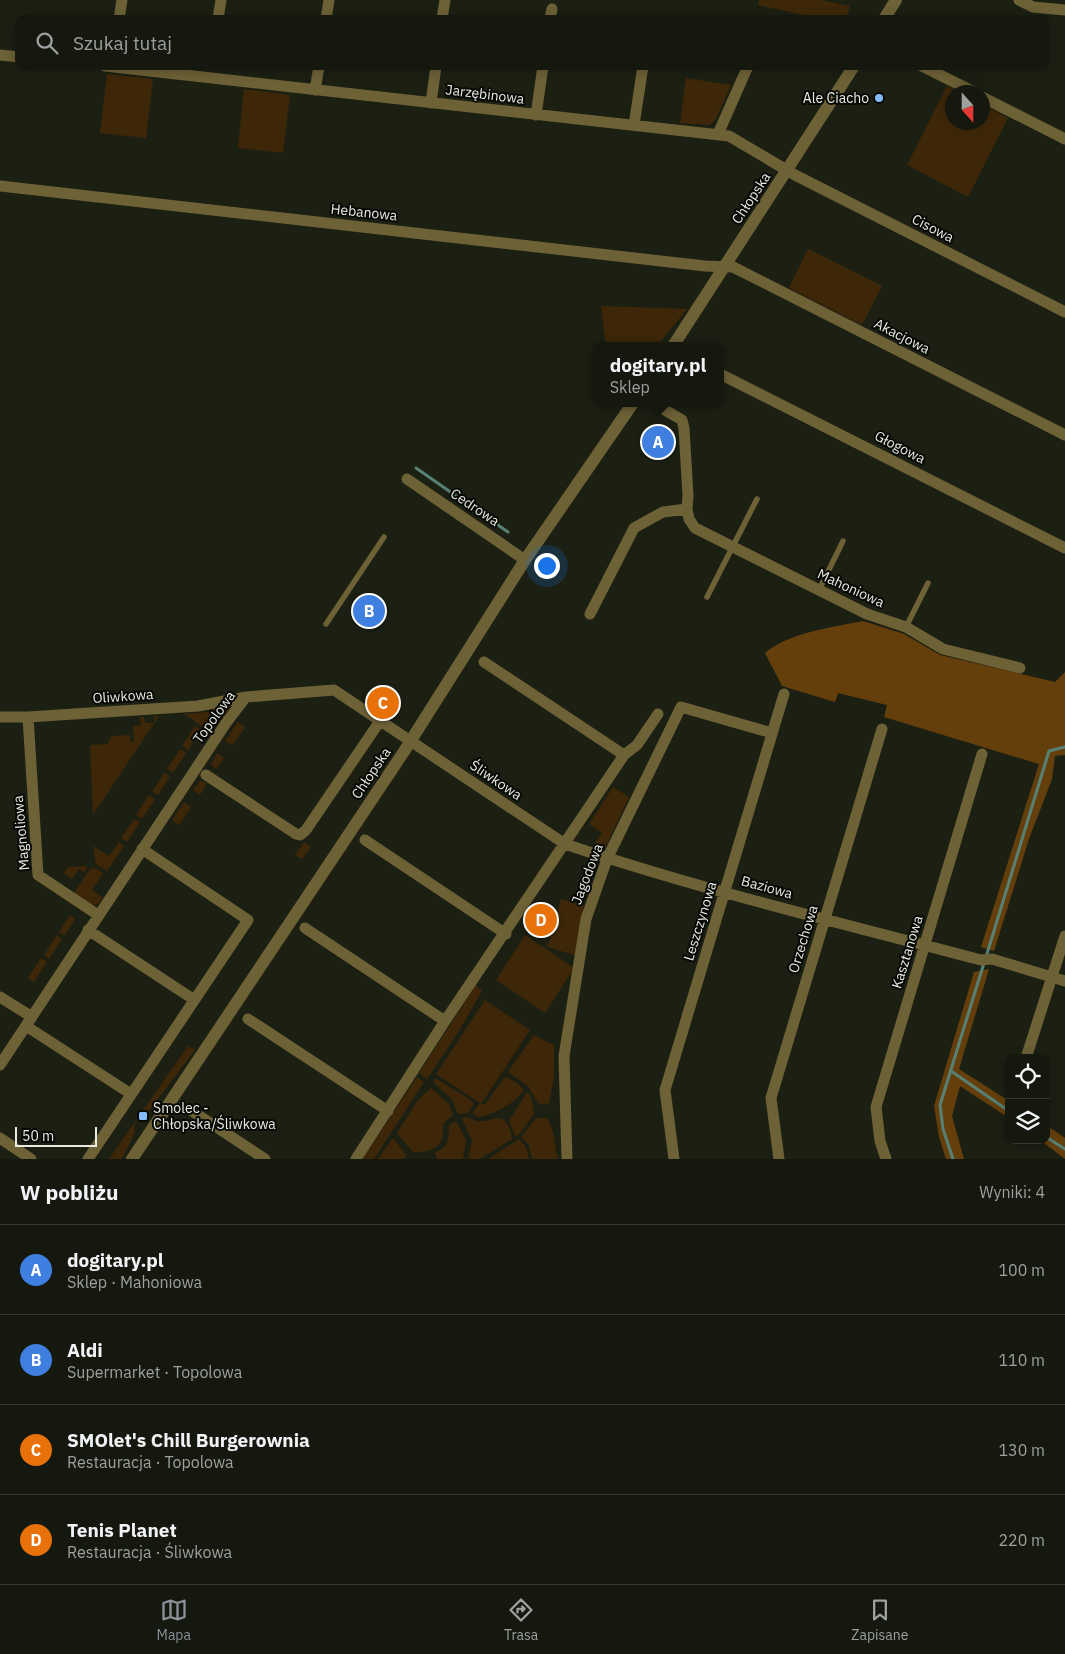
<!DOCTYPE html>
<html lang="pl">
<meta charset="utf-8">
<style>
body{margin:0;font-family:"IBM Plex Sans",sans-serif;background:#1e2117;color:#f1f3f6}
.controls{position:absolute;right:15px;bottom:15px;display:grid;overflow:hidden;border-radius:10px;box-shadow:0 2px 12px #0003}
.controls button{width:45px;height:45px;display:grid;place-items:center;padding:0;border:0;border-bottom:1px solid #34372e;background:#15180e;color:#f1f3f6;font:25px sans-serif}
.compass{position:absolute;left:945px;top:85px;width:45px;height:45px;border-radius:50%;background:#15180e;box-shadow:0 2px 12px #0003;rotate:159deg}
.scale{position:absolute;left:15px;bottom:12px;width:82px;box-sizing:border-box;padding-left:5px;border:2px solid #e8ebe2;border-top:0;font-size:14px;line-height:18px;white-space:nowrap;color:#e8ebe2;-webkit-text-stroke:4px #070905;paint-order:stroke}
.you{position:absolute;left:546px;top:565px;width:18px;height:18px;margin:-12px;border:4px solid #fff;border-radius:50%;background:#1a73e8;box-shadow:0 0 0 8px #1a73e833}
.badge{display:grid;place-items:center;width:32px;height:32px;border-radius:50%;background:#8c9099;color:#fff;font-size:16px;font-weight:700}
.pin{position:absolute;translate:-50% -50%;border:2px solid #fff;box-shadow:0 1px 5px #0006}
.popup{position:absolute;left:592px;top:342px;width:132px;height:65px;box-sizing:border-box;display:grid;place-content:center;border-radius:10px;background:#15180e;filter:drop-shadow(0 1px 4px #0005);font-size:16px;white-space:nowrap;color:#9da09e}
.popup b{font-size:19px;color:#f1f3f6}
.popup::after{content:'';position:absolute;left:50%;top:100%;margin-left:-10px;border:10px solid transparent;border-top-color:#15180e}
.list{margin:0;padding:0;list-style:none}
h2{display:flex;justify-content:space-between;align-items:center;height:65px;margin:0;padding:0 20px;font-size:21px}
h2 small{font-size:16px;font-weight:400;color:#9da09e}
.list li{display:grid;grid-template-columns:32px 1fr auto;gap:15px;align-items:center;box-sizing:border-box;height:90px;padding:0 20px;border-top:1px solid #34372e}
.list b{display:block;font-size:19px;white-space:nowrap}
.list p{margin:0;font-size:16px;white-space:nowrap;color:#9da09e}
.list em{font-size:16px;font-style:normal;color:#9da09e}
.icon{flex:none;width:28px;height:28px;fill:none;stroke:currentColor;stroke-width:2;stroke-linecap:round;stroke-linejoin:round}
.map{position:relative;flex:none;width:1065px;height:1159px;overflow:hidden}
.search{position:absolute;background:#15180e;box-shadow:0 2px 12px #0003;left:15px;right:15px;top:15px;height:55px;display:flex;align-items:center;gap:12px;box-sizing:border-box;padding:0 18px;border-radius:10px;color:#9da09e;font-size:19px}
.sheet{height:425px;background:#15180e}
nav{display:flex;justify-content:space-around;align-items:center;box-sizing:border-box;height:70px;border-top:1px solid #34372e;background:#15180e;font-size:14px;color:#9da09e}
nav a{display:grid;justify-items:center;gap:2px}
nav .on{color:#8c9099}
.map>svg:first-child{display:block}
.green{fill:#3e2709}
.forest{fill:#653f0b}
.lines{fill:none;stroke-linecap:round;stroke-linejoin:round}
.stream{stroke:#568174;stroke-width:3}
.service{stroke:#6d6136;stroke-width:5.5}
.minor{stroke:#6d6136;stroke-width:11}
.tertiary{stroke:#6d6136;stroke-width:12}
.poi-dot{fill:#86bbfb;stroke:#070905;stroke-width:2}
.labels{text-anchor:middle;stroke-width:4;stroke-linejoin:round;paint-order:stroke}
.street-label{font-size:14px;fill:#e8ebe2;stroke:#070905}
.poi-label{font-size:14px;fill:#e8ebe2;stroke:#070905;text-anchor:end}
</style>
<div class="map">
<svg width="1065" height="1159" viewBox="0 0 1065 1159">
<rect width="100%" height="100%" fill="#1c2013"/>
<path class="green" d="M 759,0 L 820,0 L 850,6 L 846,19 L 821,19 L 758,5 Z
M 107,74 L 153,79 L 146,138 L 100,133 Z
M 686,78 L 731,85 L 715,121 L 710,125 L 680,123 Z
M 947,86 L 959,92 L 952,92 L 952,122 L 982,122 L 983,105 L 1008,118 L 968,197 L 907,165 Z
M 244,89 L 290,95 L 283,153 L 238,148 Z
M 808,249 L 882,286 L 862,325 L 789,288 Z
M 601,306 L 687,309 L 657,346 L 606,346 Z
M 231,705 L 230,711 L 222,719 L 212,709 Z
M 210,712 L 211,715 L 203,727 L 184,714 Z
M 154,716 L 159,716 L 93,815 L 90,745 L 108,744 L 109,739 L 112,736 L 130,735 L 131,742 L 134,742 L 133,726 L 141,725 L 140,717 L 144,717 L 145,723 L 154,723 Z
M 238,722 L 245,727 L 233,745 L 225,741 Z
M 195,726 L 201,730 L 188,750 L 182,746 Z
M 180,749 L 186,753 L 173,773 L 167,769 Z
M 217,753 L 224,758 L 216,769 L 211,764 Z
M 164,773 L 170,776 L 158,795 L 152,792 Z
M 200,781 L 207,783 L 200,795 L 193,790 Z
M 613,787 L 629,797 L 605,848 L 594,844 L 602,833 L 589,824 Z
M 149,795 L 155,799 L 142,819 L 136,815 Z
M 184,802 L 191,807 L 179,825 L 172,820 Z
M 134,819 L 140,822 L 127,842 L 121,838 Z
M 119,842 L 124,846 L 107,871 L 96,864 L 93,846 L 109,856 Z
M 304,842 L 311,847 L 302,859 L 295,855 Z
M 88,866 L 84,872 L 79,869 L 72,879 L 64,873 L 68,867 Z
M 95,868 L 103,873 L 92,890 L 103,898 L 98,904 L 91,905 L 74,893 L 90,869 Z
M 561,899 L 584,906 L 575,955 L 547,947 Z
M 70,915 L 75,919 L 64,936 L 59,932 Z
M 57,935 L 62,939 L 49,959 L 44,955 Z
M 525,935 L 574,968 L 545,1013 L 496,980 Z
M 41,958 L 47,962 L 34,982 L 28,978 Z
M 476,985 L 482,991 L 459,1031 L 427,1079 L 419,1073 Z
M 485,1000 L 530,1030 L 481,1104 L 485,1104 L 505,1077 L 516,1082 L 524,1090 C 515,1103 494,1115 478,1117 L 472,1113 L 480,1103 L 436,1074 Z
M 534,1035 C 542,1038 546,1043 554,1044 L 554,1078 L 549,1103 L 544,1105 L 538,1103 L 528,1086 L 508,1072 Z
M 188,1046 L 195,1050 L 148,1112 L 141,1114 L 134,1126 L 135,1132 L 122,1159 L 109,1159 Z
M 417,1077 L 424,1082 L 374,1159 L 363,1159 Z
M 435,1078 L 471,1100 L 474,1104 L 468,1113 L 458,1114 L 452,1099 L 433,1082 Z
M 431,1088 L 449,1104 L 453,1115 L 443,1124 C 445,1146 435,1152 413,1152 L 397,1133 L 418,1100 Z
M 527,1092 L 531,1096 L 534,1114 L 519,1135 L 515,1136 L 509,1121 Z
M 465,1117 C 469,1118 473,1120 477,1121 C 492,1124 506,1105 512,1139 L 480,1159 L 468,1159 L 472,1140 L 462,1119 Z
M 536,1118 L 547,1118 C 555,1130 554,1145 558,1159 L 532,1159 L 529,1145 L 521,1137 Z
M 456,1121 L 466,1140 L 463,1159 L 437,1159 L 435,1152 C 450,1148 448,1139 449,1125 Z
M 393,1138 L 407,1156 L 402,1159 L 378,1159 Z
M 519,1139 L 526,1147 L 529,1159 L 488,1159 Z"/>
<path class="forest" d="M 863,621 L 904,634 L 940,655 L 1055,682 L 1065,672 L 1065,755 L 1055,756 L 1052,779 L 1029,839 L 994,951 L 981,947 L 1039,764 L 884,717 L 887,705 L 838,693 L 835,702 L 782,686 L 765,653 C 787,633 834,627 863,621 Z
M 989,969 L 959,1069 L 1009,1101 L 1009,1118 L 960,1086 L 952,1116 L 964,1159 L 946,1159 L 939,1137 L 934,1106 L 974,972 Z
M 1046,1125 L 1065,1138 L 1065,1159 L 1040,1140 L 1046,1140 Z"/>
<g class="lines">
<path class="stream" d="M 416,468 L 508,532
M 986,957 L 1049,751 L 1065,747
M 951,1071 L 1006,1109
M 1046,1137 L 1065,1149
M 953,1159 L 943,1129 L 940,1105 L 984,963"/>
<path class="service" d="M 819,590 L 843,541
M 707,597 L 757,499
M 326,624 L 384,537
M 906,627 L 928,583"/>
<path class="minor" d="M 1019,0 L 1033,7 L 1065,10
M 119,19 L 122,0
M 218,19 L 221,0
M 326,19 L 329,0
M 442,19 L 445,0
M 550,19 L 552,9
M 0,55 L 19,57
M 105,66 L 729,136 L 795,175 L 1065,312
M 922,66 L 974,92
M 315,90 L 319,66
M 982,97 L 1065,139
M 431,103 L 436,66
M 536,115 L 543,66
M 634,125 L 643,66
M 718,134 L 748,66
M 0,186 L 705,266 L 733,267 L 1065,435
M 720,374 L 1065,548
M 653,403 L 682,420 L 684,428 L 688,496 L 687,509 L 689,519 L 695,528 L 867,614 L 906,627 L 943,649 L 1020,668
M 407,479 L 525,560
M 590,614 L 634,528 L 663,512 L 687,509
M 484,662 L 624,755
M 0,717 L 28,717 L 198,706 L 246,697
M 28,717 L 38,875 L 98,915
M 206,775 L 296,834 L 300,835 L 306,830 L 380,721
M 365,840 L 506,934
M 305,928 L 445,1021
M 88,930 L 193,999
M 0,997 L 32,1017
M 248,1019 L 388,1111
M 26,1026 L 131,1094
M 1026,1058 L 1065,936
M 0,1065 L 226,723 L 246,697 L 334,690 L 565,844 C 701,890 842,923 981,960 L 992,959 L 1065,981
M 192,1111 L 265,1159
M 0,1138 L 31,1159
M 88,1159 L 248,920 L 142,849
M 356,1159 L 445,1021 L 624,755 L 637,745 L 658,714
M 567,1159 L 564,1056 L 586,919 L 607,859 L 681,707 L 772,733
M 674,1159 L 665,1090 L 784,694
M 779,1159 L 771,1098 L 882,729
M 886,1159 L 880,1141 L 876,1107 L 982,754"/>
<path class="tertiary" d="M 884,19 L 896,0
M 673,346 L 854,66
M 132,1159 L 403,753 L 525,560 L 633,403"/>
</g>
<g class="poi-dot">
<circle cx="879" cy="98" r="5"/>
<rect x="138" y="1111" width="10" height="10" rx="2.5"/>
</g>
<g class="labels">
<g class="street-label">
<text transform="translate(485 94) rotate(7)" y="5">Jarzębinowa</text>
<text transform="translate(751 198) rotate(-57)" y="5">Chłopska</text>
<text transform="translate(364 212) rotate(6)" y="5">Hebanowa</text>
<text transform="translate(933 228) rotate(27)" y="5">Cisowa</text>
<text transform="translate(902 336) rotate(27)" y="5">Akacjowa</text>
<text transform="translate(900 447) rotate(27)" y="5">Głogowa</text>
<text transform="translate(475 507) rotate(34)" y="5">Cedrowa</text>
<text transform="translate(851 588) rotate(25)" y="5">Mahoniowa</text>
<text transform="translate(123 696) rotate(-4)" y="5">Oliwkowa</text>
<text transform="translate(214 717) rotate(-54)" y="5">Topolowa</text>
<text transform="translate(371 773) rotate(-56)" y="5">Chłopska</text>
<text transform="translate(496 780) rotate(34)" y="5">Śliwkowa</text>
<text transform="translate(21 833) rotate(-95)" y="5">Magnoliowa</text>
<text transform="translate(587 874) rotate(-69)" y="5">Jagodowa</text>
<text transform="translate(767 887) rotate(15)" y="5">Baziowa</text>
<text transform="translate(700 921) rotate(-73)" y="5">Leszczynowa</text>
<text transform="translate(803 939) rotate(-73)" y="5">Orzechowa</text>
<text transform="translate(907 952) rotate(-73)" y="5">Kasztanowa</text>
</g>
<g class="poi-label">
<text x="869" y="103">Ale Ciacho</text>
<text x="153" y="1113" text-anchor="start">Smolec -<tspan x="153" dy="16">Chłopska/Śliwkowa</tspan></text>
</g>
</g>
</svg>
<div class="controls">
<button><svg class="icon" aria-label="locate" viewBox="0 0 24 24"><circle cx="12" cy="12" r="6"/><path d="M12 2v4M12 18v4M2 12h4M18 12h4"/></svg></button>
<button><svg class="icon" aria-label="layers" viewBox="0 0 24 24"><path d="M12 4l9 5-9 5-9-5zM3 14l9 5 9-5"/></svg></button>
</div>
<svg class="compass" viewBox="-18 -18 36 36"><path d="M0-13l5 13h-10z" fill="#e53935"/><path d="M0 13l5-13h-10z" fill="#9da09e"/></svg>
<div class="scale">50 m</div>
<div class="you"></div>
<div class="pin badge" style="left:658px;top:442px;background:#3f7fe0">A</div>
<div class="popup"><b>dogitary.pl</b>Sklep</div>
<div class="pin badge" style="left:369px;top:611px;background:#3f7fe0">B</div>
<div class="pin badge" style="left:383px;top:703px;background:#e8710a">C</div>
<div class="pin badge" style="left:541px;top:920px;background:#e8710a">D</div>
<div class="search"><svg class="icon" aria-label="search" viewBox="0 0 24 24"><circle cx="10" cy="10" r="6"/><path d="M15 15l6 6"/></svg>Szukaj tutaj</div>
</div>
<section class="sheet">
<h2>W pobliżu<small>Wyniki: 4</small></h2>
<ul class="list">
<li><span class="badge" style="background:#3f7fe0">A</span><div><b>dogitary.pl</b><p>Sklep · Mahoniowa</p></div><em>100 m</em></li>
<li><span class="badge" style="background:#3f7fe0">B</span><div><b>Aldi</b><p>Supermarket · Topolowa</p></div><em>110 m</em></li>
<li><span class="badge" style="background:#e8710a">C</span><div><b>SMOlet's Chill Burgerownia</b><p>Restauracja · Topolowa</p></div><em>130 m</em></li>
<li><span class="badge" style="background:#e8710a">D</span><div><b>Tenis Planet</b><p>Restauracja · Śliwkowa</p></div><em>220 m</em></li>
</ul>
</section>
<nav>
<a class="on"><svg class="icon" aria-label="map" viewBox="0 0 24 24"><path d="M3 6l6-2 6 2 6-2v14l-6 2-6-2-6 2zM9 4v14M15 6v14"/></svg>Mapa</a>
<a><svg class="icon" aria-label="directions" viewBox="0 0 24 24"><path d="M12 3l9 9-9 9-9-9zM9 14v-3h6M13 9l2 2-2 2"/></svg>Trasa</a>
<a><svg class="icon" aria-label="saved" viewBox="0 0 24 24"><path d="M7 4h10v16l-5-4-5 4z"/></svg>Zapisane</a>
</nav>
